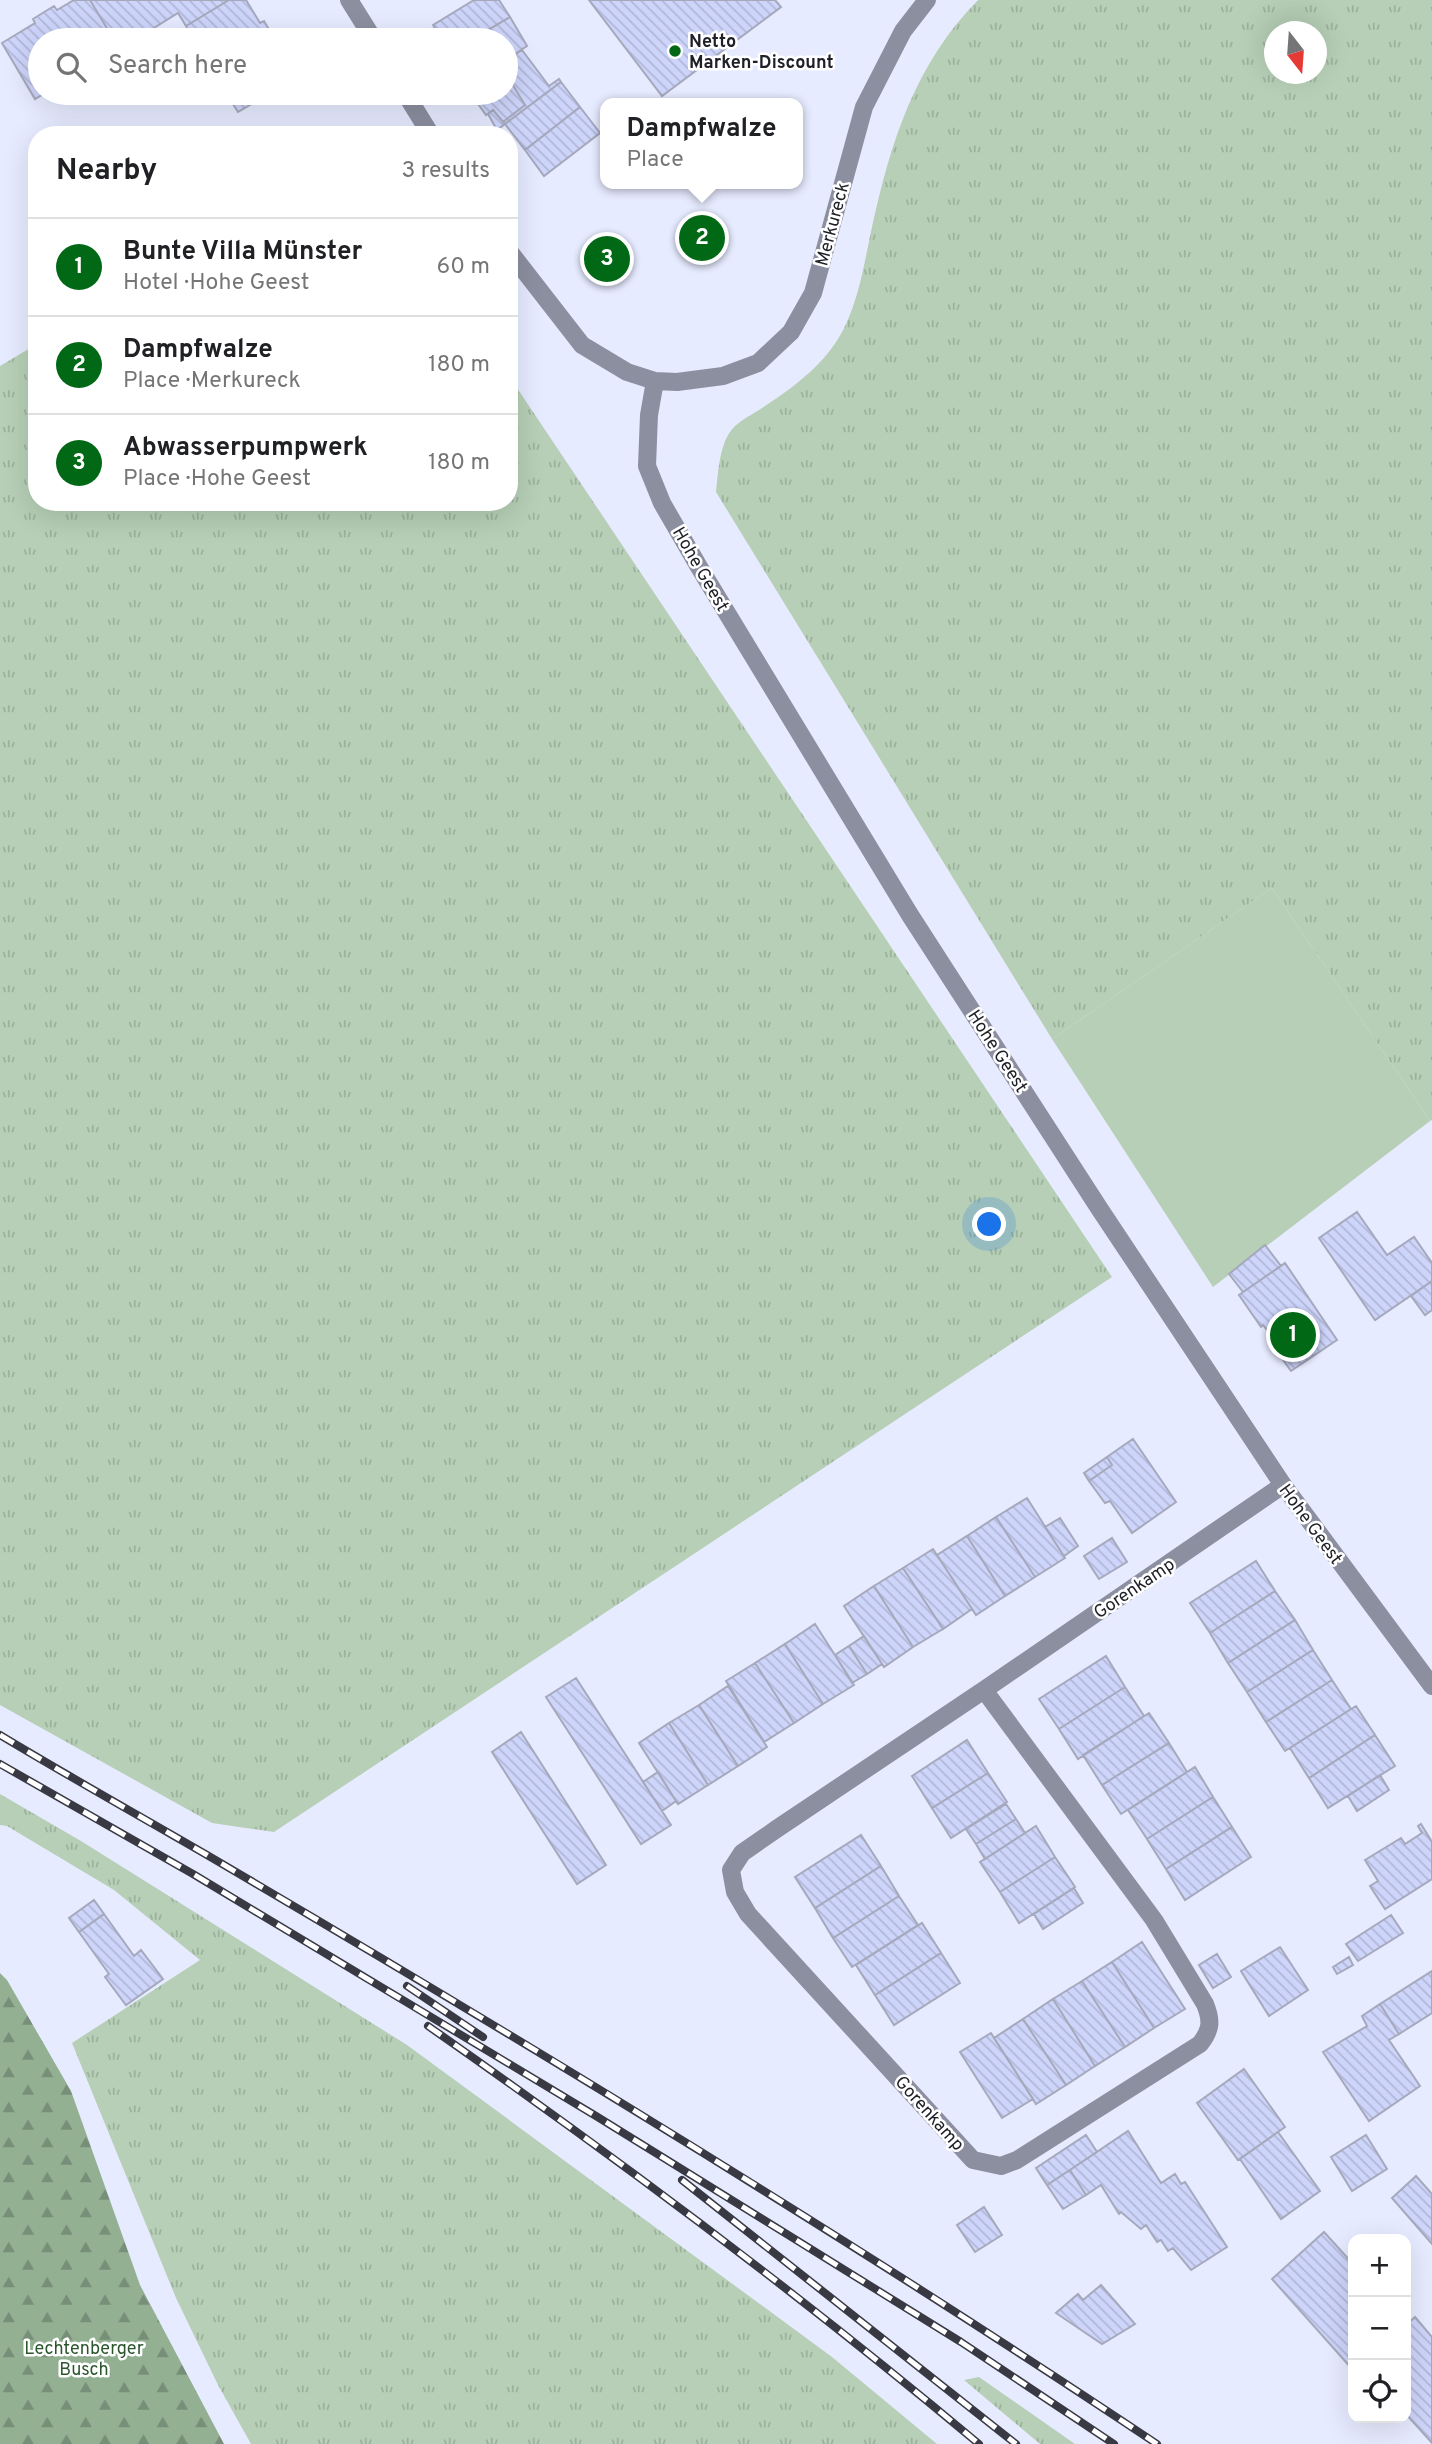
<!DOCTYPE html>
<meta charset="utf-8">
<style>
body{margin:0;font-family:Overpass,sans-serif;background:#f2f2f2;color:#202124}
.controls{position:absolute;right:21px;bottom:21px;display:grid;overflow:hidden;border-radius:14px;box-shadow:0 7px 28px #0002}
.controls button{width:63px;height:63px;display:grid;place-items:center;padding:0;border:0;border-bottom:2px solid #e0e0e0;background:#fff;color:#202124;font:35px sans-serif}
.compass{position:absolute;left:1264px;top:21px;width:63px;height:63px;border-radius:50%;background:#fff;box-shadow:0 7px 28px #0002;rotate:163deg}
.you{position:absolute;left:990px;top:1225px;width:24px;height:24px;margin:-18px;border:5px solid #fff;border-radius:50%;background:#1a73e8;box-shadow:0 0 0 10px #1a73e833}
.badge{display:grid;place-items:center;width:46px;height:46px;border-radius:50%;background:#016916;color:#fff;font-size:23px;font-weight:700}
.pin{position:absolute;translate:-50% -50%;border:4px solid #fff;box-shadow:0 2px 7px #0006}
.popup{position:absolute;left:600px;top:98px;width:203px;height:91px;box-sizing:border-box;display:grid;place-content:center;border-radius:14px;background:#fff;filter:drop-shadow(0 2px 5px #0005);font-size:23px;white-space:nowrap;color:#757577}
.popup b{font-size:26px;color:#202124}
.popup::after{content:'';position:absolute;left:50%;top:100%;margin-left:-14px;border:14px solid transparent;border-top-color:#fff}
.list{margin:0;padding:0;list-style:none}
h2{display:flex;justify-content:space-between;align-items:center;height:91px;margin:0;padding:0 28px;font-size:30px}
h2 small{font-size:23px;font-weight:400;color:#757577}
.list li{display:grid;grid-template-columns:46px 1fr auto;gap:21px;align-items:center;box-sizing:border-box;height:98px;padding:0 28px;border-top:2px solid #e0e0e0}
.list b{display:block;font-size:26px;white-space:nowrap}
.list p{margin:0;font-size:23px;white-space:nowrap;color:#757577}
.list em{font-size:23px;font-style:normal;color:#757577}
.icon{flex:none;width:38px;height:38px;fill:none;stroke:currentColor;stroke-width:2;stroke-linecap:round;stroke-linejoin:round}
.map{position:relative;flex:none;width:1432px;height:2444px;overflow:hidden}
.search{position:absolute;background:#fff;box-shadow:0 7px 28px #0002;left:28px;top:28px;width:490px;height:77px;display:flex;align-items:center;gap:18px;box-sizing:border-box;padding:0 24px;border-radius:38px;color:#757577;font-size:26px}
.panel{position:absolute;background:#fff;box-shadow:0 7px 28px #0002;left:28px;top:126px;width:490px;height:385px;border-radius:28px}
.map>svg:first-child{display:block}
.grass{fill:url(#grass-tufts);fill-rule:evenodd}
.forest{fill:url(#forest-firs)}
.green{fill:#b6cfb6}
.building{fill:url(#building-back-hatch);stroke:#a6a9bc;stroke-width:2}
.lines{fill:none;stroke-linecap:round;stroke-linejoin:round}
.minor{stroke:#8c8f9f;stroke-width:18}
.tertiary{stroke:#8c8f9f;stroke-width:18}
.rail-casing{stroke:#383942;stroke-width:8}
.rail{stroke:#fff;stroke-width:5;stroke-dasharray:16;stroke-linecap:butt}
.poi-dot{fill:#016916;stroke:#fff;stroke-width:2.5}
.labels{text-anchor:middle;stroke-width:5;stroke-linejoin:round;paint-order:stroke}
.poi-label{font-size:18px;font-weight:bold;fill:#1f2027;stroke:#fff;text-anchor:start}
.street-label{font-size:18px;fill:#1f2027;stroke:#fff}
.park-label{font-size:18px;fill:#2c572e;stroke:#fff}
</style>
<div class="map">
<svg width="1432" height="2444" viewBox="0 0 1432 2444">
<defs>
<pattern id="grass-tufts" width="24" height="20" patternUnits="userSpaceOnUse" patternTransform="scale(1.75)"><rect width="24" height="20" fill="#b6cfb6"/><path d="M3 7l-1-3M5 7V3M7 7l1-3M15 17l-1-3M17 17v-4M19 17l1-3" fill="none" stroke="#9cb19c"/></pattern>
<pattern id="forest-firs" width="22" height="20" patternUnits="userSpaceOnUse" patternTransform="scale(1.75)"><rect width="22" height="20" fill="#93b093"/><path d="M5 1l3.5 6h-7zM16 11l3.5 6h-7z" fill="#778f78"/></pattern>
<pattern id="building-back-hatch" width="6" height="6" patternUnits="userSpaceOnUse" patternTransform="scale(1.75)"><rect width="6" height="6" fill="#ced5fb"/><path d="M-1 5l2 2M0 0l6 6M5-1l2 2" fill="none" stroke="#b0b7d7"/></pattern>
</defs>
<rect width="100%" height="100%" fill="#e7ebff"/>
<path class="grass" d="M 978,0 L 1432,0 L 1432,1120 L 1430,1121 L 1272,888 L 1052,1039 L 716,492 C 718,474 719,451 728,435 C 736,421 752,415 765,406 C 797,385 830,360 846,324 C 860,294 865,259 872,227 C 891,141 915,64 978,0 ZM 1274,32 L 1316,32 L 1316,74 L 1274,74 Z
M 37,344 L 37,502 L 509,502 L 509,376 L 1112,1277 L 274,1832 L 212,1823 L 0,1705 L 0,366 Z
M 0,1794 L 81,1841 L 407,2045 L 832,2357 L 937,2444 L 251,2444 L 218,2385 L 176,2298 L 72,2043 L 200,1960 L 114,1890 L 7,1826 L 0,1825 Z
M 979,2377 L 1075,2444 L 1040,2444 L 964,2380 Z"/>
<path class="forest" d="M 0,1973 L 7,1980 L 71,2091 L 140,2285 L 224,2444 L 0,2444 Z"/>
<path class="green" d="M 1272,888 L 1430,1121 L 1213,1287 L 1052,1039 Z"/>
<path class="building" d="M 74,0 L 90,0 L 114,40 L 40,40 L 40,93 L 45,93 L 35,99 L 2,43 L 35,23 L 33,19 L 54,6 L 57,10 Z
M 90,0 L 229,0 L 186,26 L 178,13 L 154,28 L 156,31 L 141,40 L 138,36 L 132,40 L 114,40 Z
M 229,0 L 246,0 L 260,23 L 264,21 L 275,40 L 195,40 L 186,26 Z
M 474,0 L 499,0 L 510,17 L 471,40 L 442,40 L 433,25 Z
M 589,0 L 775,0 L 781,7 L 662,96 Z
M 510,17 L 527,46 L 506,60 L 506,40 L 471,40 Z
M 522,50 L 549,86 L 559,79 L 561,82 L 505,124 L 503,122 L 525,105 L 508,77 L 506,79 L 506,60 Z
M 508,77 L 525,105 L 503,122 L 493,110 L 486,115 L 476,101 L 488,93 L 506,93 L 506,79 Z
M 561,82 L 580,107 L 525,150 L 505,124 Z
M 226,93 L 270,93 L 238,112 Z
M 580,107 L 600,133 L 544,176 L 525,150 Z
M 493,110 L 505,124 L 497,130 L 488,114 Z
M 610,244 L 622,261 L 605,273 L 592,256 Z
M 1357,1212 L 1387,1255 L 1414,1237 L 1432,1263 L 1432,1281 L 1375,1320 L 1319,1238 Z
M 1265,1245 L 1281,1266 L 1243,1292 L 1229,1274 Z
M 1285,1263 L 1337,1340 L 1291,1371 L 1269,1340 L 1272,1338 L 1268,1331 L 1263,1325 L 1261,1327 L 1239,1295 Z
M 1432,1281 L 1432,1310 L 1425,1315 L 1411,1296 Z
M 1133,1439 L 1176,1502 L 1132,1533 L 1110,1501 L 1105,1503 L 1089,1481 L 1112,1465 L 1107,1457 Z
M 1107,1457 L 1112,1465 L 1089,1481 L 1084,1473 Z
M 1027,1498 L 1065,1558 L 1035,1577 L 996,1517 Z
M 996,1517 L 1035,1577 L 1005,1596 L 967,1536 Z
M 1060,1518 L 1078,1546 L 1064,1556 L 1045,1527 Z
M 967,1536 L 1005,1596 L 976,1615 L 937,1555 Z
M 1112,1538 L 1127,1562 L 1099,1579 L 1084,1556 Z
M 933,1549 L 972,1609 L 943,1629 L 903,1568 Z
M 1256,1561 L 1275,1591 L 1210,1633 L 1190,1603 Z
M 903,1568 L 943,1629 L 913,1647 L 874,1586 Z
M 874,1586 L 913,1647 L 884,1667 L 844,1606 Z
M 1275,1591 L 1295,1620 L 1228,1663 L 1210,1633 Z
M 1295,1620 L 1313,1650 L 1247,1692 L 1228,1663 Z
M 815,1624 L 854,1685 L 823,1704 L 785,1644 Z
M 864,1636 L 882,1664 L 867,1674 L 849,1646 Z
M 785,1644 L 823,1704 L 794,1723 L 755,1663 Z
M 849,1646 L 867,1674 L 852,1683 L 835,1655 Z
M 1313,1650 L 1332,1680 L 1266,1722 L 1247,1692 Z
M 1106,1656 L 1125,1687 L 1059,1729 L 1039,1699 Z
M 755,1663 L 794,1723 L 764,1742 L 726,1681 Z
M 576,1678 L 671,1825 L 641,1844 L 546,1697 Z
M 1332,1680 L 1351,1709 L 1285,1751 L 1266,1722 Z
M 728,1686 L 767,1747 L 738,1766 L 699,1705 Z
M 1125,1687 L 1144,1716 L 1078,1759 L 1059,1729 Z
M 699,1705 L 738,1766 L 708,1785 L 669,1723 Z
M 1356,1706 L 1375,1735 L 1309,1778 L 1290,1748 Z
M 1149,1713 L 1169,1743 L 1102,1785 L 1083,1755 Z
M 669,1723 L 708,1785 L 678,1804 L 639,1743 Z
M 521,1732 L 606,1865 L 577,1884 L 492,1752 Z
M 1375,1735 L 1395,1766 L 1328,1808 L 1309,1778 Z
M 967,1740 L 988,1773 L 932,1808 L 912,1776 Z
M 1169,1743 L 1187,1772 L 1121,1814 L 1102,1785 Z
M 1195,1767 L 1213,1797 L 1147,1839 L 1128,1810 Z
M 658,1772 L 676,1801 L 662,1811 L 643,1782 Z
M 988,1773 L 1007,1802 L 951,1838 L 932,1808 Z
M 1380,1775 L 1389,1790 L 1357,1811 L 1348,1796 Z
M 1213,1797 L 1232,1827 L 1166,1869 L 1147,1839 Z
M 1006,1804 L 1016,1819 L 976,1844 L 966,1829 Z
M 1016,1819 L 1025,1833 L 985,1859 L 976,1844 Z
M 1421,1824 L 1432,1842 L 1432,1879 L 1385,1909 L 1370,1886 L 1378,1881 L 1365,1860 L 1401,1838 L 1405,1844 L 1422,1833 L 1418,1826 Z
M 1036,1826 L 1055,1857 L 1000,1892 L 980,1862 Z
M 1232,1827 L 1251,1857 L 1185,1900 L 1166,1869 Z
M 861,1835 L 881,1866 L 815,1908 L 795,1877 Z
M 1055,1857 L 1075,1887 L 1019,1923 L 1000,1892 Z
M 881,1866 L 899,1896 L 833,1938 L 815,1908 Z
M 1074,1888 L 1083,1903 L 1043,1929 L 1034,1914 Z
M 899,1896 L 918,1925 L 852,1967 L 833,1938 Z
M 94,1900 L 104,1914 L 79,1932 L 69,1918 Z
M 104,1914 L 134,1956 L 141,1950 L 163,1979 L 126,2005 L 105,1977 L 109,1974 L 79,1932 Z
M 1391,1915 L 1403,1933 L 1358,1961 L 1346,1944 Z
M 922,1923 L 941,1953 L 875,1995 L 856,1965 Z
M 1142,1942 L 1185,2009 L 1154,2028 L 1112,1962 Z
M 1280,1947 L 1308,1990 L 1269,2016 L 1241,1971 Z
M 941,1953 L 960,1983 L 894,2025 L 875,1995 Z
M 1217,1954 L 1231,1977 L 1213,1988 L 1199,1965 Z
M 1349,1957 L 1353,1965 L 1337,1974 L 1333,1967 Z
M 1112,1962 L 1154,2028 L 1125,2047 L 1082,1981 Z
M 1432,1971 L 1432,2013 L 1399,2034 L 1380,2004 Z
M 1082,1981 L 1125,2047 L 1095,2066 L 1053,1999 Z
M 1053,1999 L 1095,2066 L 1066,2085 L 1023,2019 Z
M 1380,2004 L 1399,2034 L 1389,2040 L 1420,2086 L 1369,2121 L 1323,2052 L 1367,2026 L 1362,2016 Z
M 1023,2019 L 1066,2085 L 1036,2104 L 994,2038 Z
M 991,2033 L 1033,2099 L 1002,2118 L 960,2052 Z
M 1244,2069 L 1285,2127 L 1238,2160 L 1197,2103 Z
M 1128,2131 L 1161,2183 L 1175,2174 L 1181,2184 L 1185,2182 L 1227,2247 L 1191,2270 L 1173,2248 L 1168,2251 L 1161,2240 L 1157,2242 L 1146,2225 L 1141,2229 L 1121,2212 L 1119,2214 L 1101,2185 L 1086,2195 L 1070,2170 Z
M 1278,2132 L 1320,2191 L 1281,2219 L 1240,2159 Z
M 1086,2135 L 1097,2152 L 1047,2185 L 1036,2168 Z
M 1366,2135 L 1387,2169 L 1352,2191 L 1331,2157 Z
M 1070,2170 L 1086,2195 L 1063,2209 L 1047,2185 Z
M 1416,2176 L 1432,2194 L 1432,2244 L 1392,2198 Z
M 984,2207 L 1002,2235 L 975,2252 L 957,2225 Z
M 1324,2232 L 1353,2264 L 1353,2370 L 1272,2279 Z
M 1101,2285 L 1135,2324 L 1102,2344 L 1056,2313 L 1078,2294 L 1083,2300 Z
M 1415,2317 L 1432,2337 L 1432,2443 L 1406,2414 L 1406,2325 Z"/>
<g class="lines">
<path class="minor" d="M 984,1690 L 1154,1920 L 1205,2004 C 1212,2021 1211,2030 1200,2044 L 1017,2160 L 1001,2166 L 973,2160 L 748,1914 L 735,1892 L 731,1870 L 742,1853 L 778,1828 L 984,1690 L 1283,1485"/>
<path class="tertiary" d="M 349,0 L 374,40
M 405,93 L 431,135
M 509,251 L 582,345 L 627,372 L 655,381 L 677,382 L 723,376 L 758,363 L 791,332 L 813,293 L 864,107 L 903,31 L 927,0
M 655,381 L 649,415 L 647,466 L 662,503 L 699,567 L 910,915 L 1099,1208 L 1283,1485 L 1432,1686"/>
<g class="rail-casing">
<path id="rail" d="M 0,1735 C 68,1776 138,1815 207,1855 C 528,2043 847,2237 1157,2444
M 0,1764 L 193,1874 L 596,2116 L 961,2342 L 1114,2444
M 407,1986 L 483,2037
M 428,2026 C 617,2158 802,2296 979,2444
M 682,2180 L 1016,2444"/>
</g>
<use href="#rail" class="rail"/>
</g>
<circle class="poi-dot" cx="675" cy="51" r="7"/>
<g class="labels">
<g class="poi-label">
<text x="689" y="47">Netto<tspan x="689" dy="21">Marken-Discount</tspan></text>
</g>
<g class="street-label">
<text transform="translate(832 224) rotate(-75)" y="6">Merkureck</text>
<text transform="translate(701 569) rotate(60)" y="6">Hohe Geest</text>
<text transform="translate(998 1051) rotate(57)" y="6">Hohe Geest</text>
<text transform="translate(1311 1524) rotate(54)" y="6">Hohe Geest</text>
<text transform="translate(1134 1588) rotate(-34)" y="6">Gorenkamp</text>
<text transform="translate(930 2113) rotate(48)" y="6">Gorenkamp</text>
</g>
<g class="park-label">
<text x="84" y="2354">Lechtenberger<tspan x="84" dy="21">Busch</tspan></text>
</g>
</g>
</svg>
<div class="controls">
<button>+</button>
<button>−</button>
<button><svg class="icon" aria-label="locate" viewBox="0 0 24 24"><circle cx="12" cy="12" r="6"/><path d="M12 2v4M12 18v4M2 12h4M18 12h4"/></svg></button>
</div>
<svg class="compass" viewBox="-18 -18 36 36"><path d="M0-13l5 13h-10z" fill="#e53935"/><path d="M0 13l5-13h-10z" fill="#757577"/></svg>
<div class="you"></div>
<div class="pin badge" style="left:1293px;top:1335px">1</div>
<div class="pin badge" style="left:702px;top:238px">2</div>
<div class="popup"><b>Dampfwalze</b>Place</div>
<div class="pin badge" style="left:607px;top:259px">3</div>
<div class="search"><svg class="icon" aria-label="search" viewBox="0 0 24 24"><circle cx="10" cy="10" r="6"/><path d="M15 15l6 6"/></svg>Search here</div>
<section class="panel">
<h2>Nearby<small>3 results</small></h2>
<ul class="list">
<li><span class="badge">1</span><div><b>Bunte Villa Münster</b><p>Hotel · Hohe Geest</p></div><em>60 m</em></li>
<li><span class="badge">2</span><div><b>Dampfwalze</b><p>Place · Merkureck</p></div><em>180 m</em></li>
<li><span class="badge">3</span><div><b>Abwasserpumpwerk</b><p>Place · Hohe Geest</p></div><em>180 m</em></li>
</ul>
</section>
</div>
